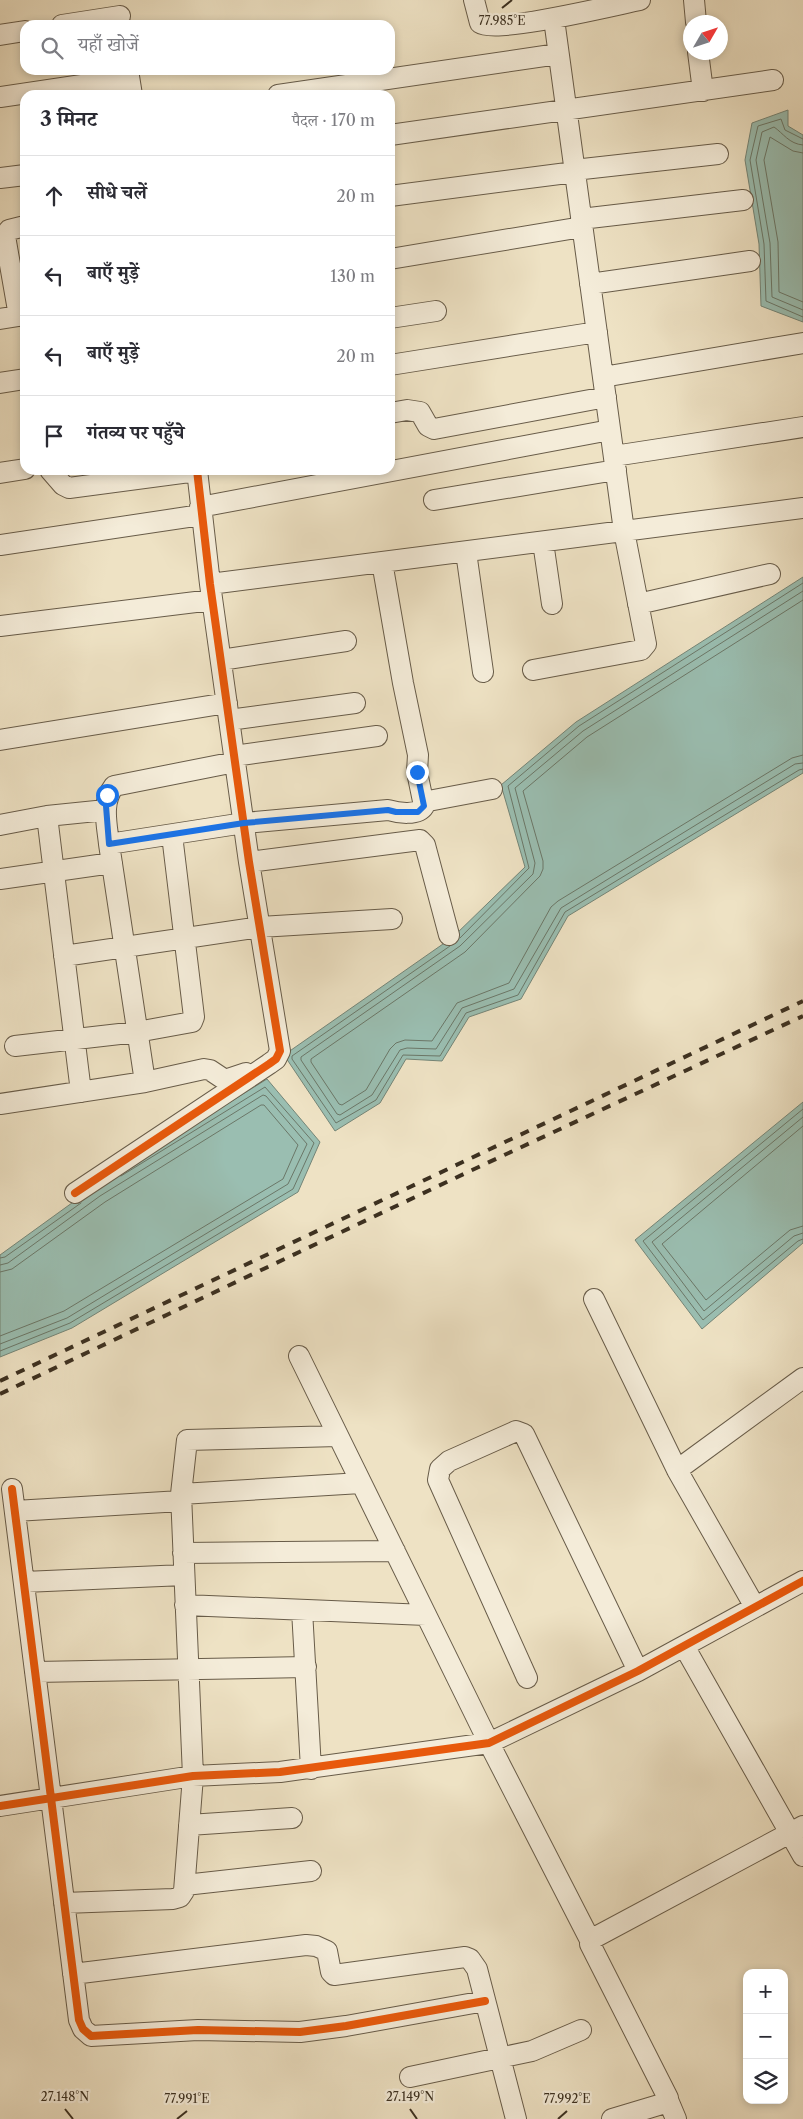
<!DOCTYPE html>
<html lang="hi">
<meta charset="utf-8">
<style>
body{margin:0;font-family:"Libre Caslon Text","Noto Serif Devanagari",serif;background:#f2f2f3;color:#2b2b33}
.controls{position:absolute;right:15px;bottom:15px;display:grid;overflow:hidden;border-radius:10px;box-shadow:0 2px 8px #0003}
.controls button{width:45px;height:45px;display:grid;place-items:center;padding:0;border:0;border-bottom:1px solid #e1e1e2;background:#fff;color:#2b2b33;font:25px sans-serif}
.compass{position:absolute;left:683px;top:15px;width:45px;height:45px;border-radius:50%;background:#fff;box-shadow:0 2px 8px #0003;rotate:51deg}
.stop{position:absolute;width:15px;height:15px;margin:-11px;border:4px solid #1a73e8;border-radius:50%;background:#fff}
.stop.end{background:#1a73e8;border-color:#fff;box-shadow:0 1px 5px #0008}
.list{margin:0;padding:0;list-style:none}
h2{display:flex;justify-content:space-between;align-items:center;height:65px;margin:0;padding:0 20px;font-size:21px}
h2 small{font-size:16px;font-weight:400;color:#7c7c81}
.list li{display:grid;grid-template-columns:32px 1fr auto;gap:15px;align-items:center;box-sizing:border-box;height:80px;padding:0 20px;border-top:1px solid #e1e1e2}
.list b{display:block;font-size:19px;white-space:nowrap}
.list em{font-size:16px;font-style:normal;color:#7c7c81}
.icon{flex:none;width:28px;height:28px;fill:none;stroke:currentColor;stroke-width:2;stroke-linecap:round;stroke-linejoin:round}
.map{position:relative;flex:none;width:803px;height:2119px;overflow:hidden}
.search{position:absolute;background:#fff;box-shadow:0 2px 8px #0003;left:20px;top:20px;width:375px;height:55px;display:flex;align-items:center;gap:12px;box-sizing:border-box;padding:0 18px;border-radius:15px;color:#7c7c81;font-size:19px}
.panel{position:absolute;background:#fff;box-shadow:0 2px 8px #0003;left:20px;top:90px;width:375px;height:385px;border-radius:15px}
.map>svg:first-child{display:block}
.water{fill:#9abeb1;stroke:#748577}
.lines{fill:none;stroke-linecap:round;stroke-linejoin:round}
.shore{stroke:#6b7768;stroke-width:1}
.minor-casing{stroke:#685c49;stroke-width:22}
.minor{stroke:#f4ecd9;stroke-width:20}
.rail{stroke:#3c3020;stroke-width:4;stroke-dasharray:9 9;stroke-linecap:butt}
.cycleway-casing{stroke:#f4ecd9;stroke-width:11}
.cycleway{stroke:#e8590c;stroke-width:8}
.route{stroke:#1a73e8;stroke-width:6}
.ticks{fill:none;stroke:#3c3020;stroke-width:2}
.ticks-label{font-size:12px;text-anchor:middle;fill:#3c3020;stroke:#f4ecd9;stroke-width:4.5;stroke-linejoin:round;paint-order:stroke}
</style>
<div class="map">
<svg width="803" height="2119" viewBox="0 0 803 2119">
<rect width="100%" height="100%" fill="#eee2c4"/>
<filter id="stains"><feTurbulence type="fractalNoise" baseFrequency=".004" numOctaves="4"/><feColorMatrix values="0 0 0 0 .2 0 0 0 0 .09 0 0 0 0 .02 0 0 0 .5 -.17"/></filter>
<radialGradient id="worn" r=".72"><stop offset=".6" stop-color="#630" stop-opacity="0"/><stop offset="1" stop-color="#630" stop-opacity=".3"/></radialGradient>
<path class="water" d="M 788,110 L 788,126 L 803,135 L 803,322 L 761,306 L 759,244 L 745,160 L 752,123 Z
M 803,577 L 803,773 L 568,916 L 521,999 L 469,1017 L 442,1061 L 406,1059 L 380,1103 L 335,1131 L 284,1055 L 453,937 L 525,867 L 501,785 L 576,722 Z
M 267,1079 L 320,1142 L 298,1192 L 72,1328 L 0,1357 L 0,1255 L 94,1187 Z
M 803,1102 L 803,1243 L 702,1329 L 635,1240 Z"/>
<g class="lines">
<path class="shore" d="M 803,139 L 785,130 L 781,119 L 758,126 L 750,160 L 764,244 L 766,301 L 803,317
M 803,145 C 789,144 783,133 774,127 L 762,132 L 756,160 L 770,243 L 772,297 L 803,310
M 803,153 L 793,151 L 770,137 L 764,160 L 778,242 L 779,292 L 803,302
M 803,591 L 583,731 L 515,788 L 535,863 L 533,874 L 460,946 L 301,1057 L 301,1060 L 337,1114 L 340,1115 L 372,1095 L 400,1050 L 407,1048 L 436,1049 L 462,1008 L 514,989 L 561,908 L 795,764 L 803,763
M 803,600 L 587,737 L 523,791 L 543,861 L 543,869 L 540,876 L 465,952 L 311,1059 L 311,1062 L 339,1104 L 342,1105 L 366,1090 L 390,1049 L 396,1043 L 405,1040 L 432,1041 L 457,1003 L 509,983 L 551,907 L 558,901 L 792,758 L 803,755
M 460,938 L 529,868 L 508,786 L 579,726 L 803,583
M 450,946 L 292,1056 L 292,1059 L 336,1123 L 376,1100 L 403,1055 L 440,1056 L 466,1013 L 518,995 L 565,912 L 799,770 L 803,769
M 803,1109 L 643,1241 L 703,1320 L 798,1241 L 803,1239
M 803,1117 L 652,1242 L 704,1311 L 794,1236 L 803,1233
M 803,1126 L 662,1244 L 706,1300 L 790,1230 L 803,1226
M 0,1258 L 5,1257 L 81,1203
M 0,1265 L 8,1263 L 100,1196 L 263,1095 L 266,1096 L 307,1144 L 288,1184 L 67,1318 L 0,1344
M 0,1272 L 12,1269 L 105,1202 L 261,1105 L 264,1105 L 298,1145 L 283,1179 L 64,1311 L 0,1336
M 0,1351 L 70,1323 L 293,1189 L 314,1143 L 265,1087 L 121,1176"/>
<g class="minor-casing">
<path id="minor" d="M 474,0 L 480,23 C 496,34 615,5 640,0
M 694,0 L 696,22
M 62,25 L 120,16
M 0,35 L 25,31
M 698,52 L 703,91
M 128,70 L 132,95
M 278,95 L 558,54
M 0,97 L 129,78
M 390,135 L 773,80
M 574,170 L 718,154
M 0,178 L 25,175
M 390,196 L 575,172
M 581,219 L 743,200
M 390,259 L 582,227
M 590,284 L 750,261
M 19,316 L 5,236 L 9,230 L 25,226
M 390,318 L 436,311
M 0,319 L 25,315
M 390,365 L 597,332
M 603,377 L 803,343
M 0,383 L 25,379
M 390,413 L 407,410 L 420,412 L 428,426 L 434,429 L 606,397
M 614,456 L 803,427
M 50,470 L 63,485 L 69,488 L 197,471
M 0,473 L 25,469
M 434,500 L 616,470
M 200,507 L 610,430
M 543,542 L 552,604
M 0,545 L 201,515
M 466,552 L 483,672
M 210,584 L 803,508
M 638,604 L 770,574
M 0,626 L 212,600
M 221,660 L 346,641
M 533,670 L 641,650 L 646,644 L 624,531 L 554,19
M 229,720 L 355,703
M 0,740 L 227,703
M 234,756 L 377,736
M 423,802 L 492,789
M 47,816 L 106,810
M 0,825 L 47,816 L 81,1092
M 109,844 L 244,823 L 388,810 C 398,813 418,816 424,806 L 417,772 L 418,755 L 403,683 L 382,562
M 249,862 L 420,840 L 425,845 L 449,935
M 0,879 L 112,863
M 64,956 L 260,927 L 392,919
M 15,1046 L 137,1032 L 192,1022 L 194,1017 L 172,835
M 145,1082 L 109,844 C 107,824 101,803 114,786 L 235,762
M 0,1104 L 145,1082 L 204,1069 L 210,1070 L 225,1080 L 246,1073
M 75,1193 L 269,1064 L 276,1059 L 280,1051 L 249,862 L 210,584 L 197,470
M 594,1299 L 677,1470 L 755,1607
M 299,1356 L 489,1743 L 590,1940
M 677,1470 L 803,1378
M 12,1489 L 79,2020 L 83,2029 L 91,2036 L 198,2030 L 300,2032 L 346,2026 L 485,2001
M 181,1494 L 361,1483
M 15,1511 L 181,1501
M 183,1553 L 395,1551
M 24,1582 L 184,1575
M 185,1605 L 426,1615
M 302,1610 L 311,1769
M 684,1646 L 803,1856
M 35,1672 L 306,1667
M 527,1678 L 438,1480 L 440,1469 L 449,1461 L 516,1431 L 524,1434 L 638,1671
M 0,1806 L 193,1776 L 280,1772 L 489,1743 L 638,1671 L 803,1581
M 189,1825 L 292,1818
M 185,1885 L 311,1871
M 64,1903 L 173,1899 L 180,1897 L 184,1891 L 193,1776 L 181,1494 L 187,1440 L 338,1436
M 73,1974 L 306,1945 L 316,1946 L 327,1951 L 331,1972 L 334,1975 L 465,1957 L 470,1959 L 477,1969 L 516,2119
M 410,2077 L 532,2051 L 581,2030
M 668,2100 L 676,2119
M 612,2119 L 662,2104 L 667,2102 L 668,2098 L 590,1944 L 590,1940 L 803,1826"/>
</g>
<use href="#minor" class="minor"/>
<path class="rail" d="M 0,1381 L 803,1001
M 0,1394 L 470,1171 L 803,1016"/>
<g class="cycleway-casing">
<path id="cycleway" d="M 75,1193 L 269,1064 L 276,1059 L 280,1051 L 249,862 L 210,584 L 197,470
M 12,1489 L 79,2020 L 83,2029 L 91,2036 L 198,2030 L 300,2032 L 346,2026 L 485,2001
M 0,1806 L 193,1776 L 280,1772 L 489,1743 L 638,1671 L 803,1581"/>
</g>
<use href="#cycleway" class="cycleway"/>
</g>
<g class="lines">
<path class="route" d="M 107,795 L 106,806 L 109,844 L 244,823 L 388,810 L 396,812 L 418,812 L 424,806 L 417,772"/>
</g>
<path class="ticks" d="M 502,8 L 512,0M 65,2109 L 73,2119M 410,2109 L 417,2119M 177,2119 L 187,2111M 558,2119 L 567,2111"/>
<g class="ticks-label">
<text x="502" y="25">77.985°E</text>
<text x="65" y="2101">27.148°N</text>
<text x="410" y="2101">27.149°N</text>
<text x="187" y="2103">77.991°E</text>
<text x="567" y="2103">77.992°E</text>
</g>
<rect width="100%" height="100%" filter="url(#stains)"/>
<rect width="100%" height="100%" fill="url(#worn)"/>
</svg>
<div class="controls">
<button>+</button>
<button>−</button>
<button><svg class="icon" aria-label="layers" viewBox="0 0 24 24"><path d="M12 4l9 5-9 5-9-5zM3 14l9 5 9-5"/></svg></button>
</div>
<svg class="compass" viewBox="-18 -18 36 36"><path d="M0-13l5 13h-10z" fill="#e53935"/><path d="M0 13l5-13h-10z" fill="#7c7c81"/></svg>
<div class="stop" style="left:107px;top:795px"></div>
<div class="stop end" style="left:417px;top:772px"></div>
<div class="search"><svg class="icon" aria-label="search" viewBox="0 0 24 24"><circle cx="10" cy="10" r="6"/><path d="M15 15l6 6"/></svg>यहाँ खोजें</div>
<section class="panel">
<h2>3 मिनट<small>पैदल · 170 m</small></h2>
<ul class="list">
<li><svg class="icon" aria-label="ahead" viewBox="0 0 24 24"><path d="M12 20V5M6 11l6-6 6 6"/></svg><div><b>सीधे चलें</b></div><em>20 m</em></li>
<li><svg class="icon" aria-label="left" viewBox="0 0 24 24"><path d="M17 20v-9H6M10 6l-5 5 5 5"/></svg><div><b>बाएँ मुड़ें</b></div><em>130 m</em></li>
<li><svg class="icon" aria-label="left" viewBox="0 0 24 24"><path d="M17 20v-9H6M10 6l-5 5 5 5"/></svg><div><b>बाएँ मुड़ें</b></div><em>20 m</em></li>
<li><svg class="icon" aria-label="arrive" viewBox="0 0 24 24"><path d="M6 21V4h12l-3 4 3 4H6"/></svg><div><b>गंतव्य पर पहुँचे</b></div></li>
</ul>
</section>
</div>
